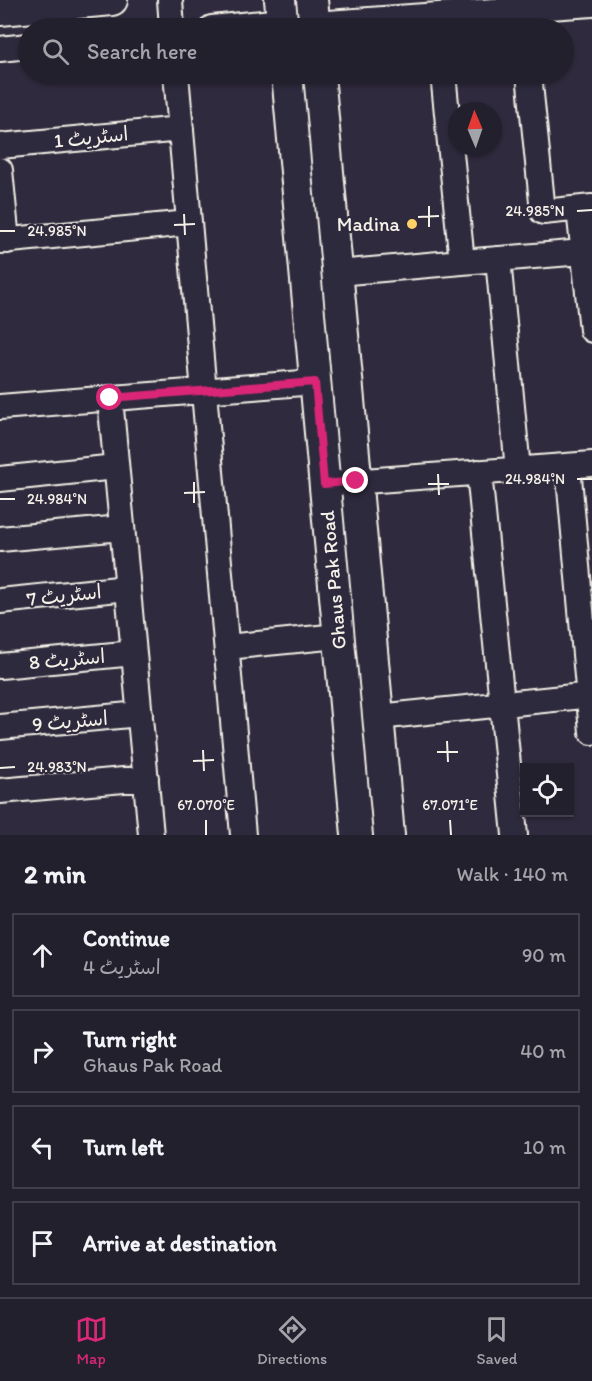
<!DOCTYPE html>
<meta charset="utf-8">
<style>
body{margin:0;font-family:Itim,"Playpen Sans Arabic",sans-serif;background:#2f2d3a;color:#f1f3f6}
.controls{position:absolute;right:18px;bottom:18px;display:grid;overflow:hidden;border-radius:0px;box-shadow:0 2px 4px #0004}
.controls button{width:54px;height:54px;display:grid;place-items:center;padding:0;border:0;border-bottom:2px solid #403e4a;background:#23202e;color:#f1f3f6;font:30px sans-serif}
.compass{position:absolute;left:448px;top:102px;width:54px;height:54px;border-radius:50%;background:#23202e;box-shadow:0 2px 4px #0004;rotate:358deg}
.stop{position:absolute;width:18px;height:18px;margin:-14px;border:4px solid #db2777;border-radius:50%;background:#fff}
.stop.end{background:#db2777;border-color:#fff;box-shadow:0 2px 6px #0008}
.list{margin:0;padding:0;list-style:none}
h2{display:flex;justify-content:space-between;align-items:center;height:78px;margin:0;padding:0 24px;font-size:26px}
h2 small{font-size:20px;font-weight:400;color:#a3a3aa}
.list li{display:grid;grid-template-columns:39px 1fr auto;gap:18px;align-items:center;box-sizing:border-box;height:84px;margin:0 12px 12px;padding:0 12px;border:2px solid #403e4a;border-radius:0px}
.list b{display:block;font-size:22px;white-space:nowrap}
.list p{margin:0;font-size:20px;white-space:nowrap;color:#a3a3aa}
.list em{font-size:20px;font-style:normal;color:#a3a3aa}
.icon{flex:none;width:33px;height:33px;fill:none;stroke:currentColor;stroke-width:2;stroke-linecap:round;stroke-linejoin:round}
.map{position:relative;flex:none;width:592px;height:835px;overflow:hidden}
.search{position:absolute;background:#23202e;box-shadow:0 2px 4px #0004;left:18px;right:18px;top:18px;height:66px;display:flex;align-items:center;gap:15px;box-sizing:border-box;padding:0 21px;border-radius:33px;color:#a3a3aa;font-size:22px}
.sheet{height:462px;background:#23202e}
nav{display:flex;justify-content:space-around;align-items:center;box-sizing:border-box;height:84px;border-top:2px solid #403e4a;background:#23202e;font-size:16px;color:#a3a3aa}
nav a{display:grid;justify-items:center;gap:3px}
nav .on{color:#db2777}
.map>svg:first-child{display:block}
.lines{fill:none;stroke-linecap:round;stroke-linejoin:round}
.minor-casing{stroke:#f4f1e8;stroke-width:28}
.major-casing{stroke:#f4f1e8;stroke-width:34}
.minor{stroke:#2f2a3d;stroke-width:24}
.major{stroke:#2f2a3d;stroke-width:30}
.route{stroke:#db2777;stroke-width:8}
.ticks{fill:none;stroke:#f4f1e8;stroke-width:2}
.poi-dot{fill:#ffd166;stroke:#2f2a3d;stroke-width:2}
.labels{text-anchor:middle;stroke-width:4.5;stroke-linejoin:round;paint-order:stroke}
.street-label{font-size:20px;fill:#f4f1e8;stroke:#2f2a3d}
.poi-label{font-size:20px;fill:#f4f1e8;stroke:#2f2a3d;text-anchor:end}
.ticks-label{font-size:15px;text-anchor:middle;fill:#f4f1e8;stroke:#2f2a3d;stroke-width:4.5;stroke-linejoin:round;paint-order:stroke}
</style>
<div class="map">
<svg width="592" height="835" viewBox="0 0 592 835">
<rect width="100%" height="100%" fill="#2f2a3d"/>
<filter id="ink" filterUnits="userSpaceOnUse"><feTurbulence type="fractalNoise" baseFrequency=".0167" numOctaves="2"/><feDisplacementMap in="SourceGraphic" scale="12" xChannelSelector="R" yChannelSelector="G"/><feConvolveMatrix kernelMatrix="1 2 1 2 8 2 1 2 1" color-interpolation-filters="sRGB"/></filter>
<g filter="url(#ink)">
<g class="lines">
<g class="minor-casing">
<path id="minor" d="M 170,0 L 172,28
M 314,24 L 592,4
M 212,28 L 282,21
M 0,49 L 28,46
M 176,74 L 243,835
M 443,74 L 462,262 L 583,252
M 529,74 L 543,212 L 592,207
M 0,146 L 181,129
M 0,170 L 7,241
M 579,209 L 592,330
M 0,241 L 189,223
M 498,259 L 518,470
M 337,273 L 462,262
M 110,398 L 151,835
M 0,407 L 315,382
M 568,466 L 592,732
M 479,472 L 515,835
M 0,479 L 116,467
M 324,484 L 592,464
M 0,539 L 122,528
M 0,601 L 128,588
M 227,647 L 338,636
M 0,666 L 134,653
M 378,717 L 592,695
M 0,727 L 140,714
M 0,791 L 146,778"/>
</g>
<g class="major-casing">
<path id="major" d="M 280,0 L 283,28
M 312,0 L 315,28
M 0,10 L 112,0
M 287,74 L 357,835
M 319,74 L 389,835"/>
</g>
<use href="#minor" class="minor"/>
<use href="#major" class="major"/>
</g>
</g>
<g class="lines" filter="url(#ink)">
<path class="route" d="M 110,398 L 315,382 L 324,484 L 356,481"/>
</g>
<path class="ticks" d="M 429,206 L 429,227M 577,211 L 592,210M 184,214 L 185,235M 418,217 L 439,216M 174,225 L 195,224M 0,231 L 15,231M 438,474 L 439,495M 577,479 L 592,479M 194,482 L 194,503M 428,484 L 449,484M 184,493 L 205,492M 0,499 L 15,499M 447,741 L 448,762M 203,750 L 204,771M 437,752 L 458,752M 193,761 L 214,760M 0,768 L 15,767M 206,820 L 206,835M 450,820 L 451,835"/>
<circle class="poi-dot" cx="412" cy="224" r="6"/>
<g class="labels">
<g class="street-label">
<text transform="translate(91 137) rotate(-6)" y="7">اسٹریٹ 1</text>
<text transform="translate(333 580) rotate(-95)" y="7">Ghaus Pak Road</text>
<text transform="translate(64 595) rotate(-6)" y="7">اسٹریٹ 7</text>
<text transform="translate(67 659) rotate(-5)" y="7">اسٹریٹ 8</text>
<text transform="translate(70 721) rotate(-5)" y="7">اسٹریٹ 9</text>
</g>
<g class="poi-label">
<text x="400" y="231">Madina</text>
</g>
</g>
<g class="ticks-label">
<text x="535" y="216">24.985°N</text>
<text x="57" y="236">24.985°N</text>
<text x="535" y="484">24.984°N</text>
<text x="57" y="504">24.984°N</text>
<text x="57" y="772">24.983°N</text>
<text x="206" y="810">67.070°E</text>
<text x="450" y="810">67.071°E</text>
</g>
</svg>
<div class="controls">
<button><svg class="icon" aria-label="locate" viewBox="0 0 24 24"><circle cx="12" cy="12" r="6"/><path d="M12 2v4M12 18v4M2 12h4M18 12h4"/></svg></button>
</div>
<svg class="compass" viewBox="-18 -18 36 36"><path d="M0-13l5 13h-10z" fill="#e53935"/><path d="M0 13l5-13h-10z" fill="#a3a3aa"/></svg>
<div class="stop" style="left:110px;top:398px"></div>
<div class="stop end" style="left:356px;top:481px"></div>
<div class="search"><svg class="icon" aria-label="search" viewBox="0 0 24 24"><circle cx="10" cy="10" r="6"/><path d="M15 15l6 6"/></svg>Search here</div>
</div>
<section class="sheet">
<h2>2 min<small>Walk · 140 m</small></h2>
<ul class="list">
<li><svg class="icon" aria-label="ahead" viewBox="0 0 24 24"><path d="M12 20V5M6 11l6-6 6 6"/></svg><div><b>Continue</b><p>اسٹریٹ 4</p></div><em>90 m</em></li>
<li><svg class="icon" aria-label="right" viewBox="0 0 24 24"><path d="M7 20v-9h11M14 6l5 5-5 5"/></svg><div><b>Turn right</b><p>Ghaus Pak Road</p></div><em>40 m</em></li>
<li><svg class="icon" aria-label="left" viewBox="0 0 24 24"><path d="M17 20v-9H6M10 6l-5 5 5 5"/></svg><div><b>Turn left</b></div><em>10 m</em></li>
<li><svg class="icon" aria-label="arrive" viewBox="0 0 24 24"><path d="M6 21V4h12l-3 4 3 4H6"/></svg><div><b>Arrive at destination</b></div></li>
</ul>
</section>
<nav>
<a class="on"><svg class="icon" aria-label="map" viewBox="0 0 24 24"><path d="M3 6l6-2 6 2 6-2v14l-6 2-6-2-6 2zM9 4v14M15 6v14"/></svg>Map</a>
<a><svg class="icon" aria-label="directions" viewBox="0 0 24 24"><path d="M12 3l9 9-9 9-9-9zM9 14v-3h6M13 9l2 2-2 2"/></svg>Directions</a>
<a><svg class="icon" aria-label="saved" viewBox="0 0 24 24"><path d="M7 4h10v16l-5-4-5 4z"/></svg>Saved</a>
</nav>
